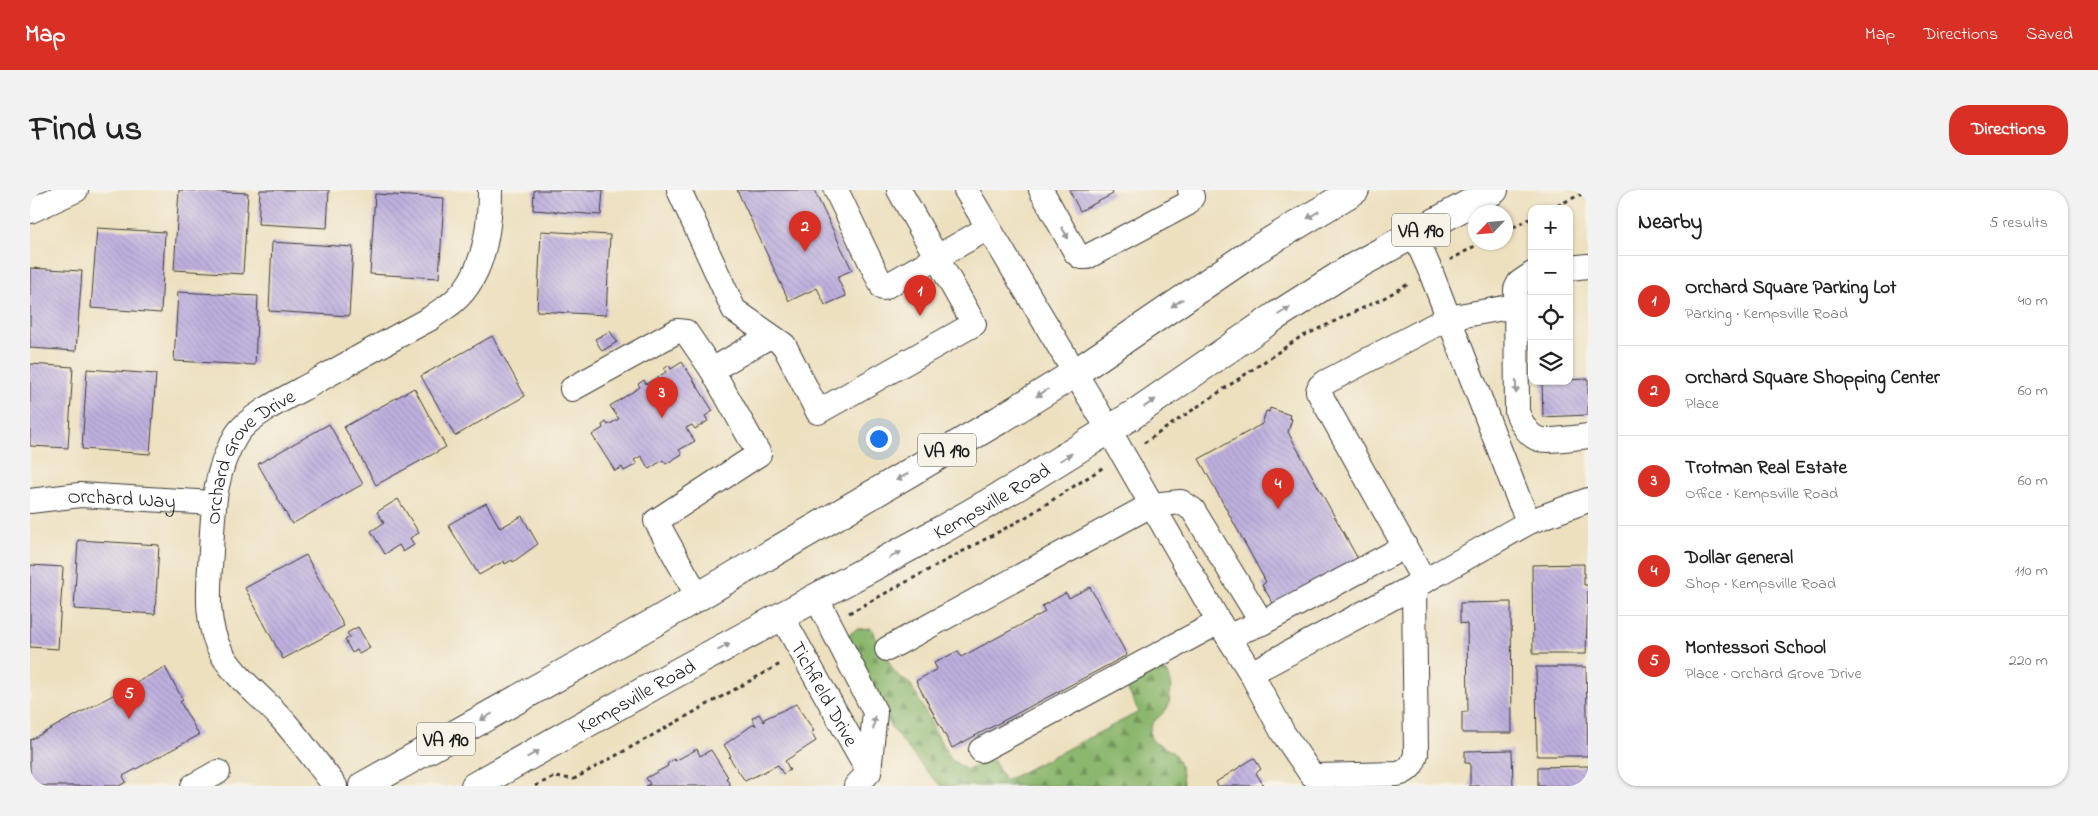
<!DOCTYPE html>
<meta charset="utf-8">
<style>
body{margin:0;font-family:"Indie Flower",sans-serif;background:#f2f2f2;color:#222}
.controls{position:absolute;right:15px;top:15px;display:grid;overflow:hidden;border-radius:10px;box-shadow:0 1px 4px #0004}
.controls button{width:45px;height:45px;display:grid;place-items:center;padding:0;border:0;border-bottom:1px solid #e0e0e0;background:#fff;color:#222;font:25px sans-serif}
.compass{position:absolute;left:1438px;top:15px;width:45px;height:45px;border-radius:50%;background:#fff;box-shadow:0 1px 4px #0004;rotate:244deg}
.you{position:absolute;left:848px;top:248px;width:18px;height:18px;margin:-12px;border:4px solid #fff;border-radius:50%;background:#1a73e8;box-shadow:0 0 0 8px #1a73e833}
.badge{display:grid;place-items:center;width:32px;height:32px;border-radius:50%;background:#d93025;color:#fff;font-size:16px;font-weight:700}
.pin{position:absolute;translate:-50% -41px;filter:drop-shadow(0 1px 2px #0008)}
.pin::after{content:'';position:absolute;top:26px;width:18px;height:15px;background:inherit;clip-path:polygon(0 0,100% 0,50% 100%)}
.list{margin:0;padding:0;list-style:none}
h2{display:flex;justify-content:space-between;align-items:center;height:65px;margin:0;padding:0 20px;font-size:21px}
h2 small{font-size:16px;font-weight:400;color:#767676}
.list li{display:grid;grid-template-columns:32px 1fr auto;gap:15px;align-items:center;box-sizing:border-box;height:90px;padding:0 20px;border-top:1px solid #e0e0e0}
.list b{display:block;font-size:19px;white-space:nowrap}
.list p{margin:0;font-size:16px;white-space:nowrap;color:#767676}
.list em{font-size:16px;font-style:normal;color:#767676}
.icon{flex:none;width:28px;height:28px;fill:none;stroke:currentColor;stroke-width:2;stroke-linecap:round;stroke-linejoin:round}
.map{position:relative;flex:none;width:1558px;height:596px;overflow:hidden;border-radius:20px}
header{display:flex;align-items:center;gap:30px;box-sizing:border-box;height:70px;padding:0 25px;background:#d93025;color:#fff}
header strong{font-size:24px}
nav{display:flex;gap:28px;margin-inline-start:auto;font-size:18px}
.intro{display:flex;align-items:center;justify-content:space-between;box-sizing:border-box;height:120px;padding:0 30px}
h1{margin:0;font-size:35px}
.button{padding:12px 22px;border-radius:20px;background:#d93025;color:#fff;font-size:18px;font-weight:700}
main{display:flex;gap:30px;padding:0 30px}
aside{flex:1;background:#fff;border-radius:20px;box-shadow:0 1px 4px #0004}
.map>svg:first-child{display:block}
.forest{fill:url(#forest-firs);stroke:#546a45}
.building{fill:url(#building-back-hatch)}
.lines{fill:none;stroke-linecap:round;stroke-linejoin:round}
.minor-casing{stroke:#3b3934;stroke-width:26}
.major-casing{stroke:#3b3934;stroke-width:30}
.path{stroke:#3b3934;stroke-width:3;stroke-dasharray:4 4;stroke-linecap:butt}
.minor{stroke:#fff;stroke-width:24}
.major{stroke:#fff;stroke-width:28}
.oneway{fill:#999}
.labels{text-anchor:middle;stroke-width:4.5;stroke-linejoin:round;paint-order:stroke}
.shield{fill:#f7f3e8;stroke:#5e5c59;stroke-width:1}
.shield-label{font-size:19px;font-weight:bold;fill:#1c1c1c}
.street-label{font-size:20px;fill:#1c1c1c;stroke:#f7f3e8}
</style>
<header>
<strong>Map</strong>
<nav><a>Map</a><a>Directions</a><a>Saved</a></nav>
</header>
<div class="intro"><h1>Find us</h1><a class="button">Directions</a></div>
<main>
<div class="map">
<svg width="1558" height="596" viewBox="0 0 1558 596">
<defs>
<pattern id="forest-firs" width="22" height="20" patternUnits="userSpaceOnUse" patternTransform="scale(1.25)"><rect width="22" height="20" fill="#8cb76e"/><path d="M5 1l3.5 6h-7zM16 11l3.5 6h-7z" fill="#72945a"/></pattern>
<pattern id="building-back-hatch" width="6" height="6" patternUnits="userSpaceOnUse" patternTransform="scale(1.25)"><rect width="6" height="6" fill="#beafde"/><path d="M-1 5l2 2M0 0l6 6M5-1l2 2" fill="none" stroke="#a396be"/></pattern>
</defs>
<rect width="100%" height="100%" fill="#f7f3e8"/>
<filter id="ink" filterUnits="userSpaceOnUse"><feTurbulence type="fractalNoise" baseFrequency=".02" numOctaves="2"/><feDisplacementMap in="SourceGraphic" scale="10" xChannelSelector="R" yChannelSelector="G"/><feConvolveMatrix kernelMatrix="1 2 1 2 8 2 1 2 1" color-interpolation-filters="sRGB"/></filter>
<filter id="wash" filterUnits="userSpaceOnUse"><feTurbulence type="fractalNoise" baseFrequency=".0096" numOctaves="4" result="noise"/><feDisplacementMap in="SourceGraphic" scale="20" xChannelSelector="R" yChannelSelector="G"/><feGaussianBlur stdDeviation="1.12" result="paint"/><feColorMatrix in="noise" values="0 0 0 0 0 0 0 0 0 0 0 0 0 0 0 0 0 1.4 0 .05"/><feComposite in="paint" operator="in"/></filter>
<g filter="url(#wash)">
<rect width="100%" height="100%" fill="#ede0bf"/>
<path class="forest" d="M 841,438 L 865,483 L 881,495 L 920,569 L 937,580 L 957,571 L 964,571 L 975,591 L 1109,522 L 1098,500 L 1107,485 L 1132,478 L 1138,483 L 1142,497 C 1139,503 1141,509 1138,516 C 1135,524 1124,529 1121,536 C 1115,555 1133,554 1143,563 C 1150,570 1153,586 1153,596 L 911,596 L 892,576 L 861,537 L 816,446 L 827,439 Z"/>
<g id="blocks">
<path class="building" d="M 149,0 L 218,3 L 213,84 L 144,80 Z
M 230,0 L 299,0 L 297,38 L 228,34 Z
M 504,0 L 573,0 L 571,25 L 503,20 Z
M 707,0 L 784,0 L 822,80 L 807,87 L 816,106 L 795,115 L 787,98 L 759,111 Z
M 1039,0 L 1081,0 L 1083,4 L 1050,21 Z
M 345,4 L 414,8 L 409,88 L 340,84 Z
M 67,38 L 135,42 L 131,123 L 61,118 Z
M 511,41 L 580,45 L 576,125 L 507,121 Z
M 242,52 L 323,57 L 319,126 L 239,121 Z
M 0,78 L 52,81 L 46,161 L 0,158 Z
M 148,102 L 228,106 L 225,175 L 144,171 Z
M 580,141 L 587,152 L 572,161 L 565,149 Z
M 462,146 L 495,206 L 425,246 L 391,186 Z
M 652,172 L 683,221 L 675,226 L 678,231 L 665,239 L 662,235 L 656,238 L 665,251 L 649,260 L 652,264 L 636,274 L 633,270 L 619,279 L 611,266 L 604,270 L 607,274 L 594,281 L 592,277 L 585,281 L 562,245 L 573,238 L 572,235 L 576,232 L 578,235 L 589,229 L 580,216 L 610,197 L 608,194 L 614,190 L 616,194 L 636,182 L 634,179 L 639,175 L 641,179 Z
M 0,174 L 43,177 L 38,258 L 0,256 Z
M 57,179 L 126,184 L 120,264 L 52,259 Z
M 1558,189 L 1558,225 L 1513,227 L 1512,191 Z
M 384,198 L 416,257 L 346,295 L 314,237 Z
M 1240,218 L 1260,225 L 1259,228 L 1262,229 L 1258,242 L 1328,369 L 1244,415 L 1232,395 L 1236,392 L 1169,269 L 1232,234 L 1236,221 L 1239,222 Z
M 299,234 L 333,294 L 262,334 L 228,274 Z
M 368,309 L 389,343 L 380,348 L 384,355 L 373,362 L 369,355 L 355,364 L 341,341 L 354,333 L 347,322 Z
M 456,313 L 470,338 L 492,326 L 508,354 L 483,372 L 482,370 L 475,374 L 474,371 L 449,385 L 418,335 Z
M 48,350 L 129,355 L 125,424 L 44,419 Z
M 276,365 L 314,436 L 253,469 L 215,398 Z
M 1554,374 L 1554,395 L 1558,395 L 1556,464 L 1503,464 L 1502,375 Z
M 0,375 L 33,377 L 28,459 L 0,457 Z
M 1060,397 L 1097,465 L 922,558 L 886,491 L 907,479 L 904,473 L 928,461 L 931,467 L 1015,422 L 1012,416 L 1036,403 L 1039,408 Z
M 1481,412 L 1482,543 L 1432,543 L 1432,522 L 1438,522 L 1437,434 L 1430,433 L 1430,413 Z
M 328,437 L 340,458 L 329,464 L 327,460 L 322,463 L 315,450 L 320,447 L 317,443 Z
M 135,477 L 153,510 L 150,512 L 169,545 L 93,586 L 96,592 L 89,596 L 0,596 L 0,550 Z
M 1506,477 L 1556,477 L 1558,566 L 1507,566 Z
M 766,514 L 784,541 L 781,542 L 786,551 L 755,571 L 760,580 L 753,584 L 748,575 L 715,591 L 699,567 L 701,566 L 694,555 L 724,534 L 726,536 L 722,528 L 729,524 L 734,532 L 734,529 Z
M 667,559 L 670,566 L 681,560 L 698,587 L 696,588 L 701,596 L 616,596 L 620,594 L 616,588 L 638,576 L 637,574 L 644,569 L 645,571 Z
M 1482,560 L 1483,596 L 1440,596 L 1440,573 L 1435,573 L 1435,561 Z
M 1224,568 L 1231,579 L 1226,583 L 1234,596 L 1188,596 L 1186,592 Z
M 1558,576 L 1558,596 L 1508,596 L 1508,577 Z"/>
</g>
</g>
<g filter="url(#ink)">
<use href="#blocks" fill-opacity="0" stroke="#3b3934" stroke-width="1"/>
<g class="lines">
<g class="minor-casing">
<g id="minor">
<path d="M 649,0 L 704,120 L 754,155 L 788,222 L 944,134 L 869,0"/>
<path d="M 806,0 L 853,98 L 958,38"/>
<path d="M 936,0 L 1079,240 L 1189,432 L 1221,483 L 1409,383 L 1499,332 L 1558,310"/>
<path d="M 1011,0 L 1046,63 L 1051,67 L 1057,67 L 1157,14 L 1162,7 L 1160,0"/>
<path d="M 0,21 L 46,0"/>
<path d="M 1384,44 L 1400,80 L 1489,310 L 1499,332"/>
<path d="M 1539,78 L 1558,76"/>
<path d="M 1502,84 L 1489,93 L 1486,99 L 1487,222 C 1491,232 1498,246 1509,249 C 1517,252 1548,247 1558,246"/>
<path d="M 542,199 L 647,141 L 656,142 L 682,180 L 740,146"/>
<path id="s1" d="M 0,311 L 50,305 L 184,313"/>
<path d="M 1394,391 L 1288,201 L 1290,196 L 1296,192 L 1418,128 L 1485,116"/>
<path d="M 668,407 L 626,331 L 729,264 L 682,180"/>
<path d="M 786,407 L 845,522 L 839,582 L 826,596"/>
<path id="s2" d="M 751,425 L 839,582"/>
<path d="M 1198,446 L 1232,433 L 1361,364 L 1374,354"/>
<path d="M 857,459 L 1121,315 L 1151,312 L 1163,320 L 1232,433"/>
<path d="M 1221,483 L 1253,543 L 1281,584 L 1285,586 L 1368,584 C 1379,581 1383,575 1386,564 L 1384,396"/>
<path d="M 951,560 L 1189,432"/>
<path d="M 163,596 L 188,582"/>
<path id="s3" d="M 305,596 C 287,573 270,549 251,528 C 232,507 207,489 192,464 C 174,433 179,395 181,361 C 183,320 184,280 207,244 C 220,224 264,204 285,192 C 324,170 362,149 401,128 C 408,122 416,118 423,112 C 454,86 460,38 460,0"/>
</g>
</g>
<g class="major-casing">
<g id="major">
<path d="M 333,596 L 625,432 L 971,229 L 1045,183 L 1224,61 L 1325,0"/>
<path id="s4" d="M 445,596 L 639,487 L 913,339 L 988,296 L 1101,226 L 1246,126 L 1320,79 L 1464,0"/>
</g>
</g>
<path class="path" d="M 1520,19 L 1558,1
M 1476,41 L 1502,28
M 1420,70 L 1452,52
M 1114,253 L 1269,148 L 1352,109 L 1380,93
M 819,423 L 996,327 L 1074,277
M 505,596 L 524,587 L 544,589 L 752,473"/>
<use href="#minor" class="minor"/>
<use href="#major" class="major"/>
</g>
<defs><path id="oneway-solid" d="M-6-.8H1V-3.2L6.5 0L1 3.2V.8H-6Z" transform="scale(1.25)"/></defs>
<g class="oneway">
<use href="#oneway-solid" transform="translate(1283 25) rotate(148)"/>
<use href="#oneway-solid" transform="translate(1035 43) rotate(61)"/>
<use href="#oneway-solid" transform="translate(1147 113) rotate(146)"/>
<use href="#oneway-solid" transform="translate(1254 121) rotate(-32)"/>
<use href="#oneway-solid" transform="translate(1486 197) rotate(89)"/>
<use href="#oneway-solid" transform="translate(1012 203) rotate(148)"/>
<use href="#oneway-solid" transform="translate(1120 213) rotate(-34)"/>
<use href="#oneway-solid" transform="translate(1036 267) rotate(-32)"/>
<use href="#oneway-solid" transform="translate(872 287) rotate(150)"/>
<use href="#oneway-solid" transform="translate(865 365) rotate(-28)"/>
<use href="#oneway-solid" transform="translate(694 457) rotate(-29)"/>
<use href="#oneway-solid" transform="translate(456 527) rotate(151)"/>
<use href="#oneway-solid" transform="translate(844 533) rotate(-84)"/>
<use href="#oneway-solid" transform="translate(503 564) rotate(-29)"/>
</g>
</g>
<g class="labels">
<g class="shield">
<rect x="1362" y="23.5" width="58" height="33" rx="4"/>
<rect x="888" y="243.5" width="58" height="33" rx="4"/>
<rect x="387" y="532.5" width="58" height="33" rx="4"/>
</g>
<g class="shield-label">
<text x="1391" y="47">VA 190</text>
<text x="917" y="267">VA 190</text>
<text x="416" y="556">VA 190</text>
</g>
<g class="street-label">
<text dy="7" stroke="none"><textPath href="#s3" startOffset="388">Orchard Grove Drive</textPath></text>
<text dy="7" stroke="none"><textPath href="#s1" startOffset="92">Orchard Way</textPath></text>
<text dy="7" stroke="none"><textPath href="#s4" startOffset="590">Kempsville Road</textPath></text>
<text dy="7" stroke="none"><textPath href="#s2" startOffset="90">Tichfield Drive</textPath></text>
<text dy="7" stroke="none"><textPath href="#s4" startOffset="185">Kempsville Road</textPath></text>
</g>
</g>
</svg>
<div class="controls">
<button>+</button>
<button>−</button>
<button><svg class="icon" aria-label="locate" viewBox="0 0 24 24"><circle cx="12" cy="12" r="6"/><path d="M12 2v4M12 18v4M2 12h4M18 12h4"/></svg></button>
<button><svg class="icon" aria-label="layers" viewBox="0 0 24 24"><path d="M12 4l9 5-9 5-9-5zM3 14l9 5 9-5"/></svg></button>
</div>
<svg class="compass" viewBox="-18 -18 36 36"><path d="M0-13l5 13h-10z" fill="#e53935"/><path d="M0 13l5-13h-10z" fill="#767676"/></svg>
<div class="you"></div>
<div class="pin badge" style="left:890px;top:126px">1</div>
<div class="pin badge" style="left:775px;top:62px">2</div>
<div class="pin badge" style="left:632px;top:228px">3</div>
<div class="pin badge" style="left:1248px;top:319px">4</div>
<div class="pin badge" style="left:99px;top:529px">5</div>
</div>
<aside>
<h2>Nearby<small>5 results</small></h2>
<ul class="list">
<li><span class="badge">1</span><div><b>Orchard Square Parking Lot</b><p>Parking · Kempsville Road</p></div><em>40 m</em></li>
<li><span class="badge">2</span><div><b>Orchard Square Shopping Center</b><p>Place</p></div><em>60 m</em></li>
<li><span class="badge">3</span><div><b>Trotman Real Estate</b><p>Office · Kempsville Road</p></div><em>60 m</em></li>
<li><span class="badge">4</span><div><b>Dollar General</b><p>Shop · Kempsville Road</p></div><em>110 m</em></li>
<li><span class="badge">5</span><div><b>Montessori School</b><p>Place · Orchard Grove Drive</p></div><em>220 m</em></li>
</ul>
</aside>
</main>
